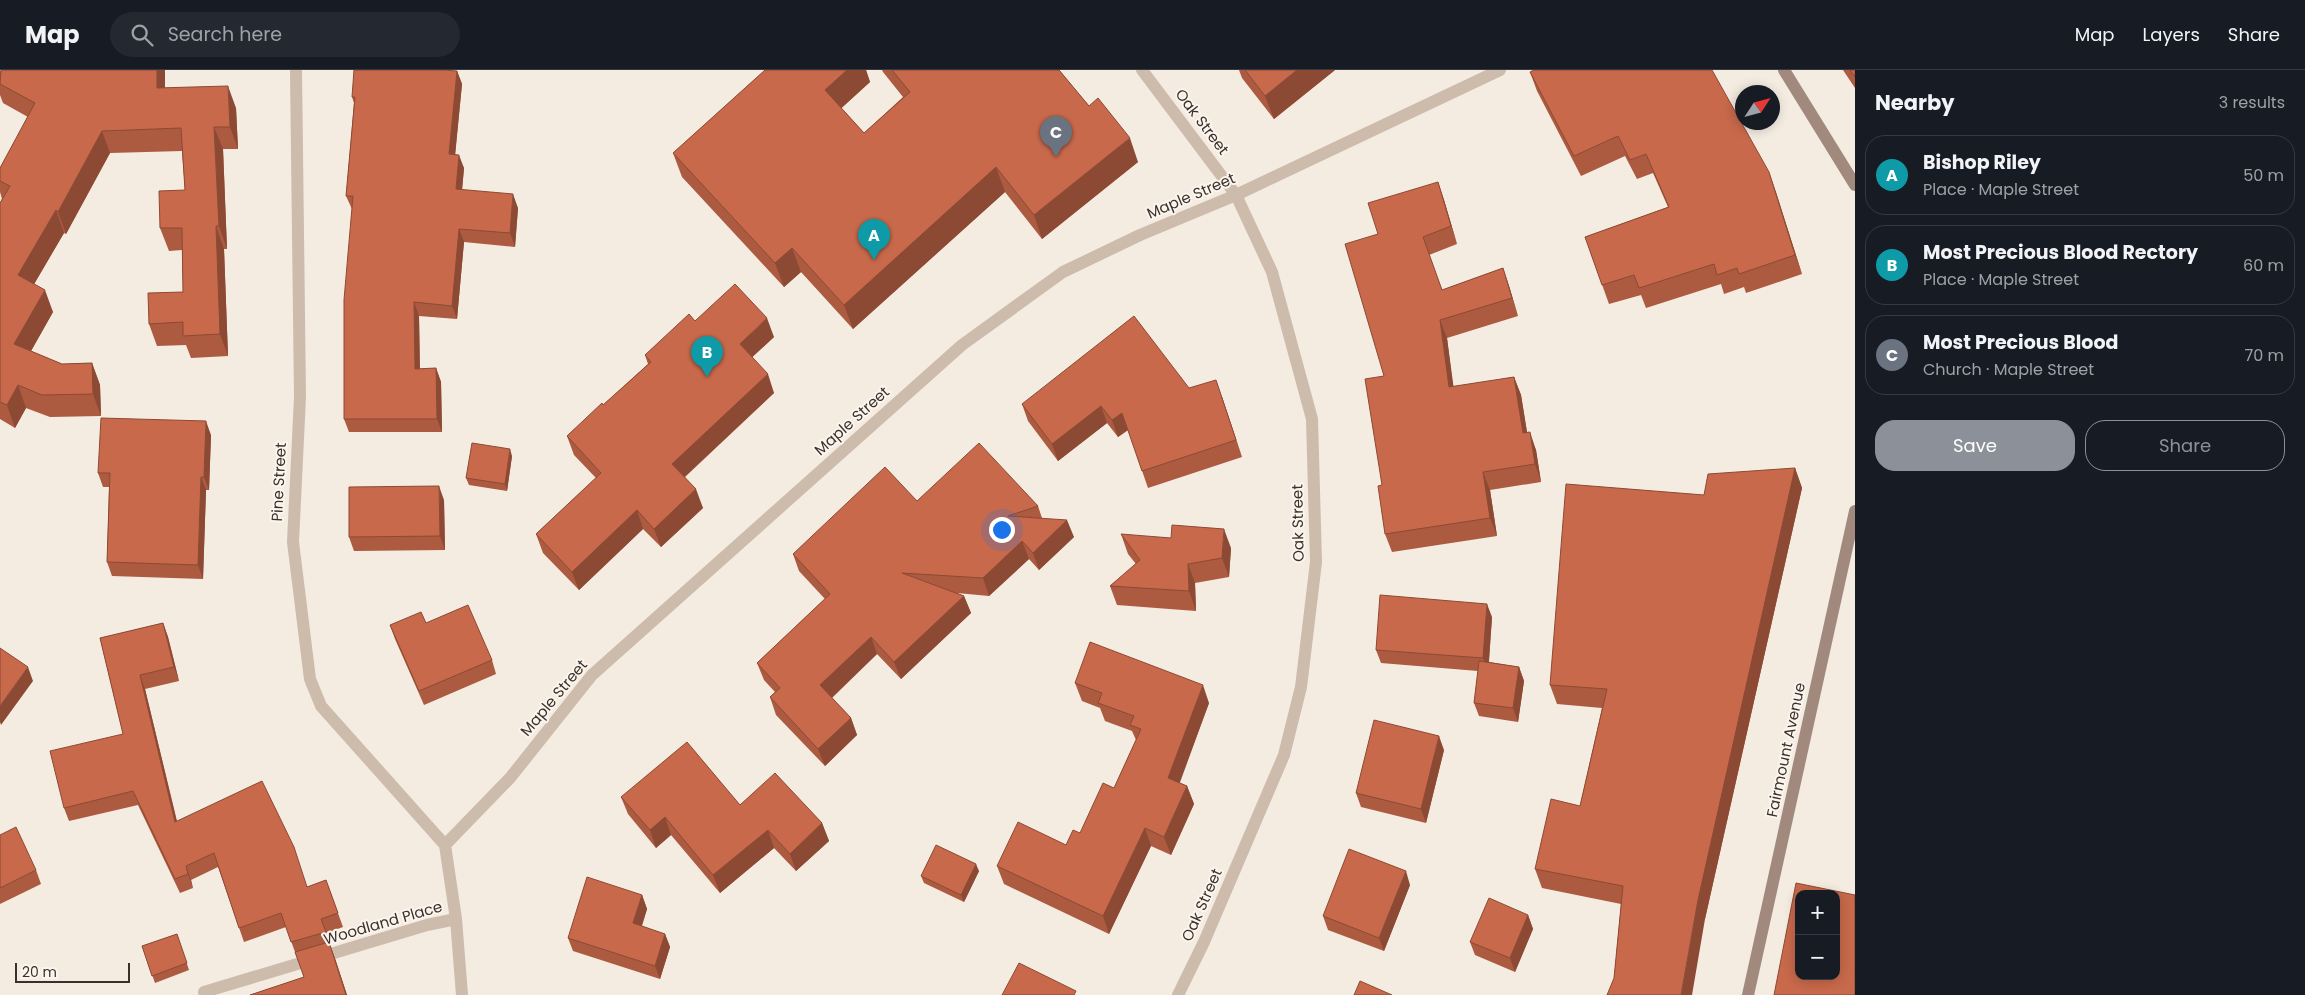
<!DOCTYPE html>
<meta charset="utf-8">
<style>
body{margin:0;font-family:Poppins,sans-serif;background:#242831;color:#f1f3f6}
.controls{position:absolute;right:15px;bottom:15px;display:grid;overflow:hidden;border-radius:10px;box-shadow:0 2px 12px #0003}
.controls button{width:45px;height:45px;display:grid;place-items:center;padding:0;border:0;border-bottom:1px solid #363941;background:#171b24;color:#f1f3f6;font:25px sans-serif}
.compass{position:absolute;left:1735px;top:15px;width:45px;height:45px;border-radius:50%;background:#171b24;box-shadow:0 2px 12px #0003;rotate:54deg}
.scale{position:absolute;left:15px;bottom:12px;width:115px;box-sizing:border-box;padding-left:5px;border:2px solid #3b302b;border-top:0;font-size:14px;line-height:18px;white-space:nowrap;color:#3b302b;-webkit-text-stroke:4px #fbf5ee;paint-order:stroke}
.you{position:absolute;left:1001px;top:459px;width:18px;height:18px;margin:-12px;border:4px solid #fff;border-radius:50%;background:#1a73e8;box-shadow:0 0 0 8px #1a73e833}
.badge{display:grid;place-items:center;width:32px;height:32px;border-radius:50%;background:#8c9099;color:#fff;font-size:16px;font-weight:700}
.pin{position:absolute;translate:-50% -41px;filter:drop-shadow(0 1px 2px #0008)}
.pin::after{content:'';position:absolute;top:26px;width:18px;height:15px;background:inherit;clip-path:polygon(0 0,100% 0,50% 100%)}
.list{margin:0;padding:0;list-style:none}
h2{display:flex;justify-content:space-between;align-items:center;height:65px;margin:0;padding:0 20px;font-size:21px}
h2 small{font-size:16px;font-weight:400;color:#9ea1a6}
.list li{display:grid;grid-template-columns:32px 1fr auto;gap:15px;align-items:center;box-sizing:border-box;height:80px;margin:0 10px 10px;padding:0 10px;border:1px solid #363941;border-radius:20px}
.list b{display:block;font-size:19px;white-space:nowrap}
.list p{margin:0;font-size:16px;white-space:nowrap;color:#9ea1a6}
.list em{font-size:16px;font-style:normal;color:#9ea1a6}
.actions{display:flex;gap:10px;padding:15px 20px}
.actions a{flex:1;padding:11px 0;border:1px solid #8c9099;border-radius:20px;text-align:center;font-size:18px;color:#8c9099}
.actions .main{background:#8c9099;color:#fff}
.icon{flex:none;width:28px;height:28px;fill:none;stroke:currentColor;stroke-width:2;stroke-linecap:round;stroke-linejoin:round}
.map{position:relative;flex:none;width:1855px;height:925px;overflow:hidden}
header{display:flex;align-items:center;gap:30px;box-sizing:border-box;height:70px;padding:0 25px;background:#171b24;border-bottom:1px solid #363941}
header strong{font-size:24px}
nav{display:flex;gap:28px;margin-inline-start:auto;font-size:18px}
.search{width:350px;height:45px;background:#242831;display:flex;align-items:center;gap:12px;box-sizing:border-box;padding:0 18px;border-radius:28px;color:#9ea1a6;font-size:19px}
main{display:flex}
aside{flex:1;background:#171b24}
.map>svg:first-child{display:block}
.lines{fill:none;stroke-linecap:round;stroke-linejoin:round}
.minor{stroke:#cdbbac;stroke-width:12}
.secondary{stroke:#a18a7d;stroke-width:12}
.wall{fill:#ac5a40}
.shaded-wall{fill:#8c4a34}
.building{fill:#c8694b;stroke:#8c4a34;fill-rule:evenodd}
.labels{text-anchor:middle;stroke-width:4;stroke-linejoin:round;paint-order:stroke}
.street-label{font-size:15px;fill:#3b302b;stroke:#fbf5ee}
</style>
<header>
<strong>Map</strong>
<div class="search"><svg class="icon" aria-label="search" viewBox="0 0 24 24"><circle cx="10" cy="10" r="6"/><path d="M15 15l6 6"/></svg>Search here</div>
<nav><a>Map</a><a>Layers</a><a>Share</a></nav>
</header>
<main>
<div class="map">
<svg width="1855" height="925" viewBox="0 0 1855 925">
<rect width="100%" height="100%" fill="#f4ebe1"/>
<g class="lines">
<path class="minor" d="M 296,0 L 300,327 L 293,472 L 310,609 L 321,636 L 445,775
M 1142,0 L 1236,125 L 1272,202 L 1312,349 L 1316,492 L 1301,617 L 1284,685 L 1204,872 L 1178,925
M 445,775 L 510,708 L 592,605 L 962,275 L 1063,202 L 1140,165 L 1236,125 L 1500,0
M 445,775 L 456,849 L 462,925
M 204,922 L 427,855 L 456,849"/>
<path class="secondary" d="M 1784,0 L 1855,115
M 1748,925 L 1855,441"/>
</g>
<path class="wall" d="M 165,0 L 165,18 L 236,38 L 238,79 L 223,79 L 227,179 L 224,179 L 228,286 L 191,288 L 186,275 L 157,276 L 149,254 L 183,222 L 182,180 L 169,181 L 160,158 L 185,120 L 182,81 L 110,83 L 66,164 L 64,163 L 34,214 L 53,242 L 31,281 L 62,294 L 92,293 L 100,315 L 101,346 L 50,347 L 26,338 L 15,358 L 0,349 L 0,133 L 2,129 L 0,122 L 0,98 L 28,47 L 3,33 L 0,25 L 0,1 Z
M 765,0 L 866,0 L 870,12 L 841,38 L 864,63 L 903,27 L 883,2 L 882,0 L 1059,0 L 1089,36 L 1138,92 L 1042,169 L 1005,122 L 853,259 L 801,202 L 784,217 L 682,107 L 673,83 Z
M 1239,0 L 1335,0 L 1274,49 L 1242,8 Z
M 1843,0 L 1855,0 L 1855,18 Z
M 457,1 L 462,14 L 455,84 L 464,98 L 462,119 L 518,138 L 515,177 L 464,172 L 457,249 L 419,246 L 420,299 L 436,298 L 441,312 L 442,362 L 349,362 L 344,349 L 352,139 L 346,126 L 354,33 L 352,27 Z
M 1530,2 L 1769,102 L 1802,204 L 1746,223 L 1744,217 L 1724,224 L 1721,214 L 1646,238 L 1641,225 L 1609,234 L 1585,167 L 1668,137 L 1653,103 L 1637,109 L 1625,86 L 1581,106 L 1537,21 Z
M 1438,112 L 1444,130 L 1457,174 L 1429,185 L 1442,220 L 1503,198 L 1509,216 L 1518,246 L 1447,268 L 1453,317 L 1514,307 L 1521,325 L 1527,362 L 1536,380 L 1541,412 L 1490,420 L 1497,466 L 1392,482 L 1385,464 L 1382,415 L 1384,306 L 1378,164 Z
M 695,251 L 774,267 L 752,287 L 774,323 L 685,407 L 703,438 L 661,477 L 643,459 L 579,520 L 543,483 L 536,464 L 596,408 L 574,385 L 567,366 L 603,335 L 648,294 L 645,285 Z
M 1189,318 L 1222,327 L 1242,387 L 1148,418 L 1128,360 L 1118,367 L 1107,353 L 1058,391 L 1028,351 L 1022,334 Z
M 211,365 L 209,420 L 206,420 L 203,509 L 112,506 L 107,492 L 109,417 L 103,417 L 98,403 Z
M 512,386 L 507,421 L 469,415 L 466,408 Z
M 1795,398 L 1802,418 L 1705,849 L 1614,908 L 1621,834 L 1542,818 L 1535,799 L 1580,736 L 1602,638 L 1557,634 L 1550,615 L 1704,425 Z
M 444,430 L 445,480 L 354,481 L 349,467 Z
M 917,431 L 1038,436 L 1042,448 L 1074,467 L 1039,500 L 1029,489 L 989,526 L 957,523 L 964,526 L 971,543 L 901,609 L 877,584 L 832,628 L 851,648 L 857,665 L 825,696 L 776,645 L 770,627 L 775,622 L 764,610 L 757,593 L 825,529 L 799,501 L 793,484 Z
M 1121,464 L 1231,478 L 1229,507 L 1195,513 L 1196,541 L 1117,535 L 1110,516 L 1136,494 L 1128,484 Z
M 1492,547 L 1489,592 L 1519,597 L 1524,611 L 1518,652 L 1479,646 L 1474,633 L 1478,601 L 1381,593 L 1376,580 Z
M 163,553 L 168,567 L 179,611 L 145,619 L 177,751 L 308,817 L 326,810 L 343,857 L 326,863 L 347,925 L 250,925 L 304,907 L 286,857 L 244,872 L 218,797 L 191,810 L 193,818 L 180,823 L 138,735 L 69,751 L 64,738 L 123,664 L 100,568 Z
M 426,553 L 492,590 L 496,604 L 424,635 L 395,569 L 390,555 Z
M 1075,613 L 1209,633 L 1179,713 L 1187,716 L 1194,734 L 1171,785 L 1151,776 L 1109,864 L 1004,814 L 997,796 L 1066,775 L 1080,763 L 1114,718 L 1136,670 L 1132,661 L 1105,651 L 1100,638 L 1082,631 Z
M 1444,680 L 1426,753 L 1361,737 L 1356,723 Z
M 621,727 L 740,735 L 822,753 L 829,771 L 796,801 L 774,778 L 720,823 L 671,765 L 656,778 L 628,744 Z
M 0,765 L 36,800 L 41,814 L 0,834 Z
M 979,801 L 964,832 L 924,813 L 921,806 Z
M 1410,815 L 1384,881 L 1328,860 L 1323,846 Z
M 642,825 L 647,839 L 642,856 L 665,864 L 670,877 L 660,909 L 573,881 L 568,868 Z
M 1528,845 L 1533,859 L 1515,902 L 1475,885 L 1470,872 Z
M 177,864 L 189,900 L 155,913 L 142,876 Z"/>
<path class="shaded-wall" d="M 157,0 L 165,0 L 165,41 L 157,18 Z
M 847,0 L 866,0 L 870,12 L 834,45 L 825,20 Z
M 1297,0 L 1335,0 L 1274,49 L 1265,26 Z
M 457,1 L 462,14 L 454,97 L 449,84 Z
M 228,16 L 236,38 L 238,79 L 230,57 Z
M 214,57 L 223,79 L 227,179 L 219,156 Z
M 102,61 L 110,83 L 66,164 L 58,142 Z
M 1130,68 L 1138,92 L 1042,169 L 1034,145 Z
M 459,85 L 464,98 L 461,132 L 456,119 Z
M 996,97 L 1005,122 L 853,259 L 844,235 Z
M 1769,102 L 1776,122 L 1802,204 L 1795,185 Z
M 1438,112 L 1444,130 L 1457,174 L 1451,156 Z
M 513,124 L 518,138 L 515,177 L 510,163 Z
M 56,140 L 64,163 L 26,228 L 18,205 Z
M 216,156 L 224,179 L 228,286 L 220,264 Z
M 459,159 L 464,172 L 457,249 L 452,236 Z
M 792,178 L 801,202 L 784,217 L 775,193 Z
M 1503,198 L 1509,216 L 1518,246 L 1512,228 Z
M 45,220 L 53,242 L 22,297 L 14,274 Z
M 414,232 L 419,246 L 420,312 L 415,299 Z
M 767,248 L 774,267 L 746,293 L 740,274 Z
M 1440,250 L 1447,268 L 1456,335 L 1449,317 Z
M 92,293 L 100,315 L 101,346 L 93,324 Z
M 436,298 L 441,312 L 442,362 L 437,349 Z
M 768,304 L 774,323 L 679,412 L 672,394 Z
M 1514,307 L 1521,325 L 1530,381 L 1523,363 Z
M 1216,310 L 1222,327 L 1242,387 L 1236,370 Z
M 18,315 L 26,338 L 15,358 L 7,335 Z
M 1101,336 L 1107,353 L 1058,391 L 1052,374 Z
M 1122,343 L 1128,360 L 1118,367 L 1112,350 Z
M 206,351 L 211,365 L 209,420 L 204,407 Z
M 1530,362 L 1536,380 L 1541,412 L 1535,394 Z
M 510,379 L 512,386 L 507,421 L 505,414 Z
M 1795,398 L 1802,418 L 1705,849 L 1692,925 L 1681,925 L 1698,830 Z
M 1483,402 L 1490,420 L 1497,466 L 1490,448 Z
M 201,407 L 206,420 L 203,509 L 198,495 Z
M 439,416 L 444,430 L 445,480 L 440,466 Z
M 696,419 L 703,438 L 661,477 L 654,459 Z
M 637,440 L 643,459 L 579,520 L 572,502 Z
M 1067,450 L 1074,467 L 1039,500 L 1033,483 Z
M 1224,459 L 1231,478 L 1229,507 L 1222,488 Z
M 1022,471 L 1029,489 L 989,526 L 983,508 Z
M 1188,494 L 1195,513 L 1196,541 L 1189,521 Z
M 964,526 L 971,543 L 901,609 L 894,592 Z
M 1487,534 L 1492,547 L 1488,602 L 1483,588 Z
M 163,553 L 168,567 L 179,611 L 174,597 Z
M 871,567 L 877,584 L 826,633 L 820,615 Z
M 28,597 L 33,611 L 1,655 L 0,652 L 0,636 Z
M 1519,597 L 1524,611 L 1518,652 L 1513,638 Z
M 140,605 L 145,619 L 180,765 L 175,752 Z
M 1203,615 L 1209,633 L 1175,726 L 1168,708 Z
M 851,648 L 857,665 L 825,696 L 818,679 Z
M 1439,666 L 1444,680 L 1426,753 L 1421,739 Z
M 1187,716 L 1194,734 L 1171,785 L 1164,767 Z
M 665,747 L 671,765 L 656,778 L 650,760 Z
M 822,753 L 829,771 L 796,801 L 790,784 Z
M 1145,758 L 1151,776 L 1109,864 L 1103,846 Z
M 768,760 L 774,778 L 720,823 L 713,805 Z
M 976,794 L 979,801 L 964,832 L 961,825 Z
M 186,796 L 191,810 L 193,818 L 188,804 Z
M 1406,801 L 1410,815 L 1384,881 L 1379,868 Z
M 642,825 L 647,839 L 638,867 L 633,853 Z
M 1528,845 L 1533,859 L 1515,902 L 1510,888 Z
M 665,864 L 670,877 L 660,909 L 655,896 Z
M 329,872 L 336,891 L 347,925 L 346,925 Z"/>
<path class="building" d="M 1,0 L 157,0 L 157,18 L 228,16 L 230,57 L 214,57 L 219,156 L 216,156 L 220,264 L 183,266 L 183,252 L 149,254 L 148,223 L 183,222 L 182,158 L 160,158 L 159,121 L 185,120 L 181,58 L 102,61 L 58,142 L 56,140 L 18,205 L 45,220 L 14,274 L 62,294 L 92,293 L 93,324 L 42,325 L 18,315 L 7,335 L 0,332 L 0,133 L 10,116 L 0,111 L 0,98 L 35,33 L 0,14 Z
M 354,0 L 443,0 L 457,1 L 449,84 L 459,85 L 456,119 L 513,124 L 510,163 L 459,159 L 452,236 L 414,232 L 415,299 L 436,298 L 437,349 L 344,349 L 344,230 L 353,126 L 346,126 L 355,27 L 352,27 Z
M 765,0 L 847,0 L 825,20 L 864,63 L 910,22 L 892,0 L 1059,0 L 1089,36 L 1098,28 L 1130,68 L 1034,145 L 996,97 L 844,235 L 792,178 L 775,193 L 673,83 Z
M 1245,0 L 1297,0 L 1265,26 Z
M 1534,0 L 1712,0 L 1769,102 L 1795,185 L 1739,204 L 1737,198 L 1717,205 L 1714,194 L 1639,218 L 1634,205 L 1602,215 L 1585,167 L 1669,137 L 1646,84 L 1630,90 L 1618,66 L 1574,86 L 1530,2 Z
M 1850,0 L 1855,0 L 1855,7 Z
M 1438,112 L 1451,156 L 1423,167 L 1442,220 L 1503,198 L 1512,228 L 1440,250 L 1449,317 L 1514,307 L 1523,363 L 1530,362 L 1535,394 L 1483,402 L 1490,448 L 1385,464 L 1378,416 L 1382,415 L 1365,309 L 1384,306 L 1345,174 L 1378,164 L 1368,133 Z
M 735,214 L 767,248 L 740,274 L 768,304 L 672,394 L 696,419 L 654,459 L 637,440 L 572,502 L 536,464 L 601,403 L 567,366 L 602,333 L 603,335 L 651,292 L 645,285 L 689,244 L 695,251 Z
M 1134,246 L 1189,318 L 1216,310 L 1236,370 L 1142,401 L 1122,343 L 1112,350 L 1101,336 L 1052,374 L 1022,334 Z
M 101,348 L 206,351 L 204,407 L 201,407 L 198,495 L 107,492 L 110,403 L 98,403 Z
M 472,373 L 510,379 L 505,414 L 466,408 Z
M 979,373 L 1038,436 L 1008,446 L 1067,450 L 1033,483 L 1022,471 L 983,508 L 902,503 L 964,526 L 894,592 L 871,567 L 820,615 L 851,648 L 818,679 L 770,627 L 780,618 L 757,593 L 830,524 L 793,484 L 885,397 L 917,431 Z
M 1795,398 L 1698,830 L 1681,925 L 1607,925 L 1614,908 L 1623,816 L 1535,799 L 1551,729 L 1580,736 L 1607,619 L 1550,615 L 1566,414 L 1704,425 L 1708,404 Z
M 439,416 L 440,466 L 349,467 L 349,417 Z
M 1172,455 L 1224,459 L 1222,488 L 1188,494 L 1189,521 L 1110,516 L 1140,490 L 1121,464 L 1171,468 Z
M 1380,525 L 1487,534 L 1483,588 L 1376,580 Z
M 468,535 L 492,590 L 419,621 L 390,555 L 421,542 L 426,553 Z
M 163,553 L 174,597 L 140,605 L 175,752 L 262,711 L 294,777 L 307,817 L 326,810 L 338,843 L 321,849 L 326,862 L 291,872 L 281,843 L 239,858 L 214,783 L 186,796 L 188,804 L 175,809 L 133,721 L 64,738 L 50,681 L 123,664 L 100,568 Z
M 1090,572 L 1203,615 L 1168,708 L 1187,716 L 1164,767 L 1145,758 L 1103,846 L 997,796 L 1018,752 L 1066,775 L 1073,760 L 1080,763 L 1103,713 L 1114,718 L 1141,659 L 1130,655 L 1134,646 L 1098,633 L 1102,623 L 1075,613 Z
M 0,578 L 28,597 L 0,636 Z
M 1479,591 L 1519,597 L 1513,638 L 1474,633 Z
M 1374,650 L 1439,666 L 1421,739 L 1356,723 Z
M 687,672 L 740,735 L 775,703 L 822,753 L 790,784 L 768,760 L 713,805 L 665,747 L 650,760 L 621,727 Z
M 16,757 L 36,800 L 0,818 L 0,765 Z
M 936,775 L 976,794 L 961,825 L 921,806 Z
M 1349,779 L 1406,801 L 1379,868 L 1323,846 Z
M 587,807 L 642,825 L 633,853 L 665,864 L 655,896 L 568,868 Z
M 1796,813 L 1855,825 L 1855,925 L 1774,925 ZM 1799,824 L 1836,824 L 1836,906 L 1799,906 Z
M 1489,828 L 1528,845 L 1510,888 L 1470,872 Z
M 177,864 L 187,893 L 152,906 L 142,876 Z
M 329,872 L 346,925 L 250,925 L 304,907 L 295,882 Z
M 1019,893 L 1076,921 L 1074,925 L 1002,925 Z
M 1360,911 L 1392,925 L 1354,925 Z"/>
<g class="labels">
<g class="street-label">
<text transform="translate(1202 52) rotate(53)" y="5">Oak Street</text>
<text transform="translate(1191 126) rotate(-23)" y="5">Maple Street</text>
<text transform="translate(852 351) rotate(-42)" y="5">Maple Street</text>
<text transform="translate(279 412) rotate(-87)" y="5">Pine Street</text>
<text transform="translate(1298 453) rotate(-91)" y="5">Oak Street</text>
<text transform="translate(554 628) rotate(-50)" y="5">Maple Street</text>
<text transform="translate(1786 680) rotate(-78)" y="5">Fairmount Avenue</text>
<text transform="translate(1202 835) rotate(-66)" y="5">Oak Street</text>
<text transform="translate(383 853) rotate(-16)" y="5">Woodland Place</text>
</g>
</g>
</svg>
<div class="controls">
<button>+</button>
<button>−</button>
</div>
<svg class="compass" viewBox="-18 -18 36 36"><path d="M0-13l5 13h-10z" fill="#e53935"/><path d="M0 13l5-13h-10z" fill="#9ea1a6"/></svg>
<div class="scale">20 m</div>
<div class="you"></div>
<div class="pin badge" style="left:874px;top:190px;background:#0f9aa8">A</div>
<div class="pin badge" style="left:707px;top:307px;background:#0f9aa8">B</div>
<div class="pin badge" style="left:1056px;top:87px;background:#6b7280">C</div>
</div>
<aside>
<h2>Nearby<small>3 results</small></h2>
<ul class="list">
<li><span class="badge" style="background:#0f9aa8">A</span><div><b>Bishop Riley</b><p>Place · Maple Street</p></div><em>50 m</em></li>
<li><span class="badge" style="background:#0f9aa8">B</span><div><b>Most Precious Blood Rectory</b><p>Place · Maple Street</p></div><em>60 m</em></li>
<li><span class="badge" style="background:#6b7280">C</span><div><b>Most Precious Blood</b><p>Church · Maple Street</p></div><em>70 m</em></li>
</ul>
<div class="actions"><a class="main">Save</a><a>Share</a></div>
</aside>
</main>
